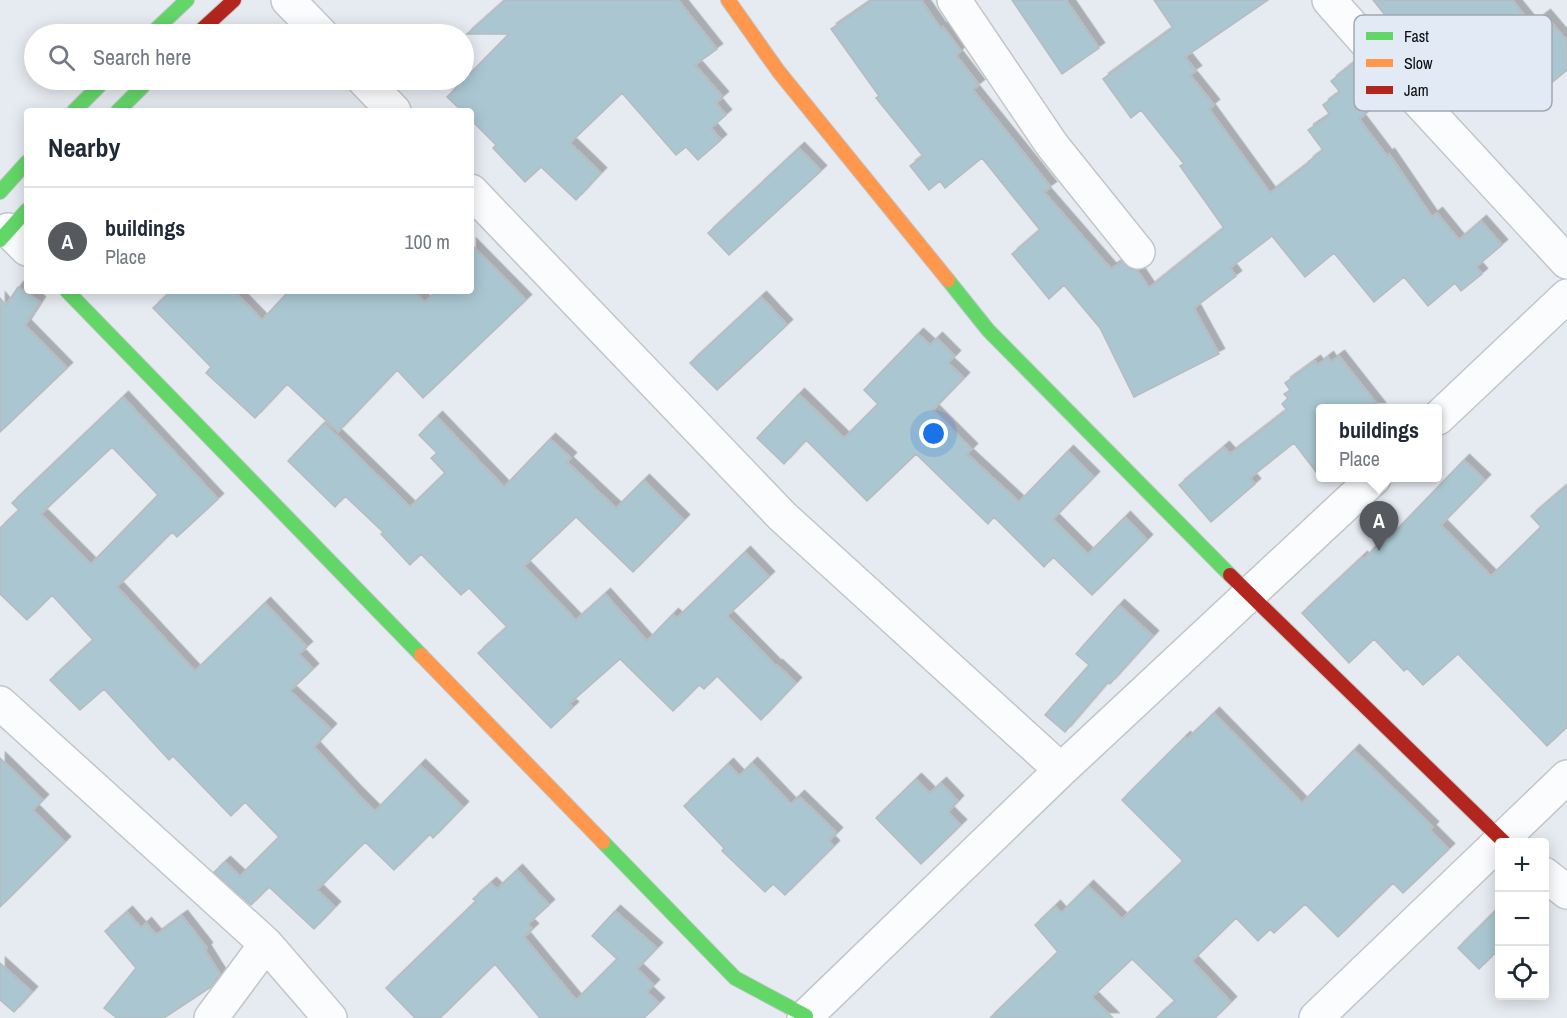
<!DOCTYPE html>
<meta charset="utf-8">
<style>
body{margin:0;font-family:"Archivo Narrow",sans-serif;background:#f2f2f3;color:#1f2937}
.controls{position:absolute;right:18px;bottom:18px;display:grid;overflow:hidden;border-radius:6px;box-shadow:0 3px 15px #0003}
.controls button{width:54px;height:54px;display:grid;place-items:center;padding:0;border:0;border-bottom:2px solid #e0e1e3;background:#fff;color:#1f2937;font:30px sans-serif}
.you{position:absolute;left:934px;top:434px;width:21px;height:21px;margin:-15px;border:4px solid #fff;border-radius:50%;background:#1a73e8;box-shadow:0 0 0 9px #1a73e833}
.badge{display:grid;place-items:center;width:39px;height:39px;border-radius:50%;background:#565a5e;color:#fff;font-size:20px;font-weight:700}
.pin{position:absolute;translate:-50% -50px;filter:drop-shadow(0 2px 3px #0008)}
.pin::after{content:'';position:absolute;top:32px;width:21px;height:18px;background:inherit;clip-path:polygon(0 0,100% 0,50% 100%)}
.popup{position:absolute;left:1316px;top:404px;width:126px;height:78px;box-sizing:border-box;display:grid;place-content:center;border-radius:6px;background:#fff;filter:drop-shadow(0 2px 4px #0005);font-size:20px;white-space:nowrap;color:#747a83}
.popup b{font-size:22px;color:#1f2937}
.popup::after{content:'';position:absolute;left:50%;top:100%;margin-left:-12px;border:12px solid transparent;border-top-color:#fff}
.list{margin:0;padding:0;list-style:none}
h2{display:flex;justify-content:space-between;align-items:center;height:78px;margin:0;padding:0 24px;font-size:26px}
h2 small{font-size:20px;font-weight:400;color:#747a83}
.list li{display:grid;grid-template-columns:39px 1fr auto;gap:18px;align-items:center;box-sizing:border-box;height:108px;padding:0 24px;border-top:2px solid #e0e1e3}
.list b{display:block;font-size:22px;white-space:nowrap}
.list p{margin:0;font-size:20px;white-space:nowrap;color:#747a83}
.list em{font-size:20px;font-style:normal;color:#747a83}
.icon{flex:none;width:33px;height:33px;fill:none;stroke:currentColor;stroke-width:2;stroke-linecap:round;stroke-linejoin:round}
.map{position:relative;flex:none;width:1567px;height:1018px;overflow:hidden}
.search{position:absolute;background:#fff;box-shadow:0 3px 15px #0003;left:24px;top:24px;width:450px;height:66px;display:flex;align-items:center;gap:15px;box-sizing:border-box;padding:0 21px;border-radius:33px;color:#747a83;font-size:22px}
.panel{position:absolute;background:#fff;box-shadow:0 3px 15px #0003;left:24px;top:108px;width:450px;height:186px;border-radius:6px}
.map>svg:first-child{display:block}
.building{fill:#aac7d1;stroke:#b6bbbe;stroke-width:1.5;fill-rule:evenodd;filter:url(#shadow)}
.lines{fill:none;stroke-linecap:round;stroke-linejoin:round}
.street-casing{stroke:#c2c6cb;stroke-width:36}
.fast-casing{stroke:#c2c6cb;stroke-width:16}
.slow-casing{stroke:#c2c6cb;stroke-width:16}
.jam-casing{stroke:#c2c6cb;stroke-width:16}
.street{stroke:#fbfcfd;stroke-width:33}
.fast{stroke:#63d668;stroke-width:14}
.slow{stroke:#ff974d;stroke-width:14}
.jam{stroke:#b3261e;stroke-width:14}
.key{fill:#e2ebf5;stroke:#a1a8b0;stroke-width:1.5}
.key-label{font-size:16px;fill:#090c0f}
</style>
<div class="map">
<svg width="1567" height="1018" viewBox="0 0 1567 1018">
<defs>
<filter id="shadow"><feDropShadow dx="5.5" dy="-5.5" stdDeviation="0" flood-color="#0004"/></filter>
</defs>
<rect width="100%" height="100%" fill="#e6ebf1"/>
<path class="building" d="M 505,0 L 678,0 L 717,49 L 695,65 L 723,97 L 716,103 L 726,115 L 711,128 L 721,140 L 698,160 L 686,147 L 676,155 L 622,93 L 570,143 L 601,173 L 576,200 L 541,167 L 525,182 L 493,148 L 496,145 L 471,120 L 471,111 L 462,111 L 447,97 L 509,34 L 467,34 Z
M 873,0 L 921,0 L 941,29 L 943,27 L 961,51 L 956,55 L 979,85 L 973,90 L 1051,187 L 1044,192 L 1111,269 L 1122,262 L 1131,269 L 1137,270 L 1149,288 L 1224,228 L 1180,166 L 1184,164 L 1141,110 L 1131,118 L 1103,79 L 1173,28 L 1154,0 L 1268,0 L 1185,57 L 1196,71 L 1190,75 L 1214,105 L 1209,109 L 1270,193 L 1309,163 L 1308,162 L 1323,150 L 1308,130 L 1330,115 L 1323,105 L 1340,92 L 1331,81 L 1356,61 L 1385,98 L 1359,119 L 1387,156 L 1389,154 L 1432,217 L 1437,213 L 1459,240 L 1481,221 L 1502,245 L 1476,267 L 1482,274 L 1461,291 L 1455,283 L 1428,306 L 1404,277 L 1374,302 L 1334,253 L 1305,277 L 1272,236 L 1230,268 L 1236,276 L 1194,308 L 1219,354 L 1134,397 L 1100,328 L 1064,285 L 1049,299 L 1012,254 L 1040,230 L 982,158 L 945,188 L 940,181 L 929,190 L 910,166 L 923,156 L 876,98 L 879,96 L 831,29 Z
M 1012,0 L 1066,0 L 1099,48 L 1062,74 Z
M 1373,0 L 1512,0 L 1532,25 L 1545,15 L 1567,41 L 1567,70 L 1520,109 L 1476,56 L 1441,86 Z
M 799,148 L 821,171 L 729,255 L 708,233 Z
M 471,244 L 526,300 L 423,398 L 397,370 L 338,432 L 287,384 L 255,418 L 206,373 L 211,367 L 153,308 L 171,291 L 234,291 L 262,320 L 289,291 L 414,291 L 425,302 L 436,291 L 471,291 Z
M 18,287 L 40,302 L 25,325 L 67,368 L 0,432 L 0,298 L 6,305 Z
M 761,297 L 787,325 L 717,390 L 690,363 Z
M 918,334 L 930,345 L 937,338 L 955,356 L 948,363 L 964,378 L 933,410 L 972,449 L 967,454 L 1019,502 L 1068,451 L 1094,477 L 1053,519 L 1088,554 L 1125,517 L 1147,540 L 1092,595 L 1053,557 L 1044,567 L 994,517 L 988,524 L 916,454 L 867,501 L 806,440 L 784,464 L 757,438 L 799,394 L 844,438 L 878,404 L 864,390 Z
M 1339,356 L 1380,408 L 1320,408 L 1320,477 L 1294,443 L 1250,478 L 1255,484 L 1211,522 L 1179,485 L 1224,447 L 1230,454 L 1287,410 L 1282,404 L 1288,398 L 1284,394 L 1290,390 L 1285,383 L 1315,361 L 1318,365 L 1328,357 L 1331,362 Z
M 123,397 L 218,499 L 177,537 L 172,532 L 117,587 L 195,671 L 265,603 L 307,647 L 299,654 L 313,669 L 290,691 L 331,729 L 314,747 L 356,792 L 375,811 L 420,765 L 463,807 L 433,838 L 430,834 L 394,870 L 365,842 L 317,890 L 335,907 L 314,929 L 269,887 L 251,905 L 214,872 L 225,862 L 240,876 L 279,837 L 245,802 L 231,816 L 173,756 L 169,760 L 104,689 L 80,710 L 50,680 L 93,640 L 52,595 L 27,620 L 0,594 L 0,528 L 19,510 L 12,503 ZM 112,447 L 158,495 L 91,564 L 41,514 Z
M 437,417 L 504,487 L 550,439 L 571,458 L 567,462 L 616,508 L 644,480 L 684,520 L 633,572 L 576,517 L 524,566 L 576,620 L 605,594 L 647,641 L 673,614 L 677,618 L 745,552 L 769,577 L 727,616 L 776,666 L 777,665 L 796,683 L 761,720 L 717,676 L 704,689 L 699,685 L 673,711 L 620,659 L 569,704 L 573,707 L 551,728 L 478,653 L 507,627 L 469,588 L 461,595 L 421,554 L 410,565 L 381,534 L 383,532 L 345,496 L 335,507 L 288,461 L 324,423 L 410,507 L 445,473 L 431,458 L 437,453 L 419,435 Z
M 1464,460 L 1485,480 L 1441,525 L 1491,576 L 1541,527 L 1531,516 L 1567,485 L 1567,727 L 1547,746 L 1458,654 L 1423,685 L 1407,668 L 1404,671 L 1374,639 L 1349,663 L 1302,613 L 1362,557 L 1364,559 L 1379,543 L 1382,545 Z
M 1119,605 L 1153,636 L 1110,684 L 1108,682 L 1065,732 L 1045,715 L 1089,665 L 1076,654 Z
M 1214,713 L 1302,803 L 1354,750 L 1433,827 L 1430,830 L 1449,849 L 1403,893 L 1393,883 L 1338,937 L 1305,904 L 1274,933 L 1270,929 L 1258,941 L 1236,918 L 1192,961 L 1231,1002 L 1215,1018 L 1156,1018 L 1175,1001 L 1132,959 L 1092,997 L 1113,1018 L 990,1018 L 1058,952 L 1035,925 L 1055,906 L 1061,913 L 1088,886 L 1122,919 L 1183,861 L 1122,800 L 1185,737 L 1187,739 Z
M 0,758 L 43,800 L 33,810 L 65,842 L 0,907 Z
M 752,763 L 791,804 L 799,796 L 837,833 L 829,841 L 834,846 L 785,895 L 773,884 L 765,892 L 722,851 L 724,848 L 684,806 L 728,764 L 739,776 Z
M 916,779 L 930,793 L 941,783 L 958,801 L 948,812 L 961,825 L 921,864 L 876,818 Z
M 517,870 L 549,905 L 528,924 L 533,929 L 524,937 L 576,1000 L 617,959 L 592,936 L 615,911 L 657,948 L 637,969 L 654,985 L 647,992 L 659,1003 L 644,1018 L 540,1018 L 495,964 L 440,1018 L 415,1018 L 386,988 L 476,901 L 473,899 L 491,883 L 497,889 Z
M 1500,906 L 1500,948 L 1479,969 L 1458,948 Z
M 127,912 L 141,928 L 146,923 L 156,935 L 182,916 L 207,948 L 205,950 L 220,974 L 211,987 L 164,1018 L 117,1018 L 104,1008 L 136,968 L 105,931 Z
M 0,963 L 32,992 L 14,1012 L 0,1000 Z"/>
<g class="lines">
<g class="street-casing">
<path id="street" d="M 288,0 L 321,34
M 954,0 L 1052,145 L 1138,252
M 1329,0 L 1412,94 L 1567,262
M 364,80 L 394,111
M 471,191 L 782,516 L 1061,770
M 8,230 L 27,249
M 1438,418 L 1567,296
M 0,703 L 266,944 L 330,1018
M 1544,874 L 1567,892
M 211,1018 L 266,944
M 804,1018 L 1061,770 L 1374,478
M 1316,1018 L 1567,777"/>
</g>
<g class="fast-casing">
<path id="fast" d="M 151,34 L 187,0
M 74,111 L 105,80
M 118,111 L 149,80
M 0,192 L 27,162
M 0,240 L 27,210
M 948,280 L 988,330 L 1230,575
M 67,291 L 421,655
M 603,842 L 735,978 L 806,1016"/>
</g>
<g class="slow-casing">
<path id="slow" d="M 728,0 L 779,72 L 948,280
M 421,655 L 603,842"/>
</g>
<g class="jam-casing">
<path id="jam" d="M 197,34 L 234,0
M 1230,575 L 1504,842"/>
</g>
<use href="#street" class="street"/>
<use href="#fast" class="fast"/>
<use href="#slow" class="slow"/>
<use href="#jam" class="jam"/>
</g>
<rect x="1354" y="15" width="198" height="96" rx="9" class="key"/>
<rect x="1366" y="32" width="27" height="8" fill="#63d668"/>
<rect x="1366" y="59" width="27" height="8" fill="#ff974d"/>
<rect x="1366" y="86" width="27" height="8" fill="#b3261e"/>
<g class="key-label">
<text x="1404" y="42">Fast</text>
<text x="1404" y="69">Slow</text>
<text x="1404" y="96">Jam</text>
</g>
</svg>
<div class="controls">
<button>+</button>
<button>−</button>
<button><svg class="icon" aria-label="locate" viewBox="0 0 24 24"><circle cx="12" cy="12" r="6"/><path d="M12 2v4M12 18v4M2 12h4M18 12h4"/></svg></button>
</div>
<div class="you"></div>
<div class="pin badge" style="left:1379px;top:551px">A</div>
<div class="popup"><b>buildings</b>Place</div>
<div class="search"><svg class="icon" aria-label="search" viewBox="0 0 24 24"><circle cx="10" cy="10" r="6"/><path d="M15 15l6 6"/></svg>Search here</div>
<section class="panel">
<h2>Nearby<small></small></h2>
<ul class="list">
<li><span class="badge">A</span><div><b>buildings</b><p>Place</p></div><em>100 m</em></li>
</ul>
</section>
</div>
